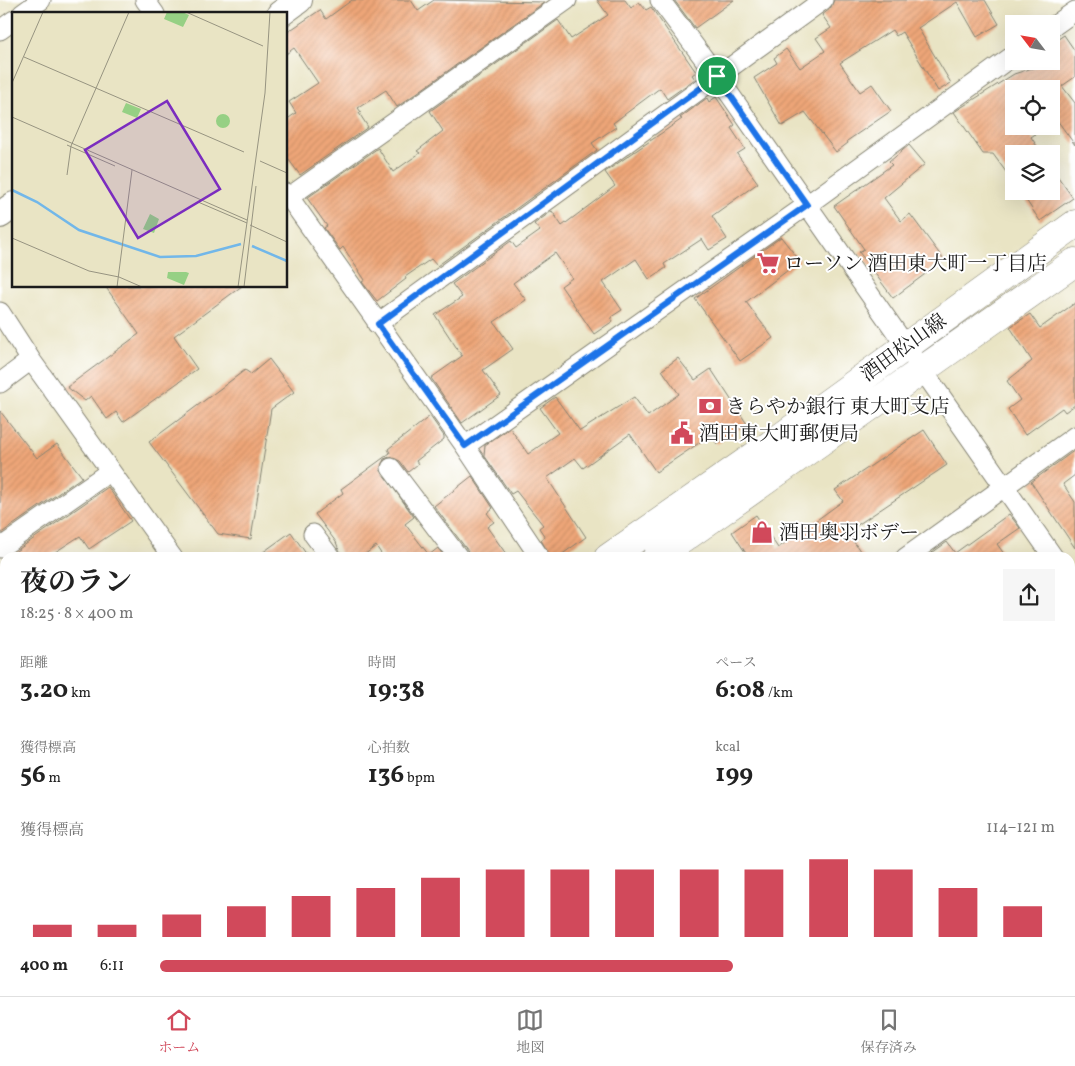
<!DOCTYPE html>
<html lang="ja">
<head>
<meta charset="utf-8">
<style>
  body { margin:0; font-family:Vollkorn,"Noto Serif JP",serif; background:#f6f6f6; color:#222; height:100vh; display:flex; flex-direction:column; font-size:19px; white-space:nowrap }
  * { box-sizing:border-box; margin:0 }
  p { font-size:16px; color:#767676 }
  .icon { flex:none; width:28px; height:28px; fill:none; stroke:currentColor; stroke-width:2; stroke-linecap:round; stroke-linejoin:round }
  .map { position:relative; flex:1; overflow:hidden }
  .side { position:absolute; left:0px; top:552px; width:1075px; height:444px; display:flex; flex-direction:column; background:#fff; border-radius:15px 15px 0 0; box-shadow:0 5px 20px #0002 }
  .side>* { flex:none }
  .needle { width:32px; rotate:301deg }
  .buttons { position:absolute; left:1005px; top:15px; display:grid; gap:10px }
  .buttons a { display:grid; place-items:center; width:55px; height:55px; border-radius:0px; background:#fff; box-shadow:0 5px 20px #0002; font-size:25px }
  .pin { position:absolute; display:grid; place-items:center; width:42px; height:42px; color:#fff; margin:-21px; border:2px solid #fff; border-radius:50%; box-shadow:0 1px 5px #0007 }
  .round { display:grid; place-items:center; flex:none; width:52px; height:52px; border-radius:0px; background:#f6f6f6 }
  .overview { display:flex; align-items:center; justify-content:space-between; height:85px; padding:0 20px }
  h1 { font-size:28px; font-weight:700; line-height:38px }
  .metrics { display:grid; grid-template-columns:repeat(3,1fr); gap:8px; height:85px; padding:5px 20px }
  .metrics div { display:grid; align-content:center }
  .metrics b { font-size:25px; font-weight:700 }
  .metrics small { font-size:14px; font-weight:400 }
  .metrics p { font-size:14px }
  .chart { height:140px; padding:10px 20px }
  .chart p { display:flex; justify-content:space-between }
  .chart svg { width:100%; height:90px; margin-top:5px; stroke:#d1495b; stroke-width:6 }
  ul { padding:0 20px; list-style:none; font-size:16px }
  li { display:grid; grid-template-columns:80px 60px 1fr; align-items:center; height:38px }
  li i { height:12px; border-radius:6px; background:#d1495b }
  .dock { display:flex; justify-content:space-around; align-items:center; height:70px; border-top:1px solid #e0e0e0; background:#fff; font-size:14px; color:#767676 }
  .dock a { display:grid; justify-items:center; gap:2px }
  .dock .current { color:#d1495b }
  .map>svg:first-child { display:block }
  .park { fill:url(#park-crowns); stroke:#597650 }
  .building { fill:url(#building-hatch) }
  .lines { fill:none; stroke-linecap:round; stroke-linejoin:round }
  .street-casing { stroke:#828070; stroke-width:21 }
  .secondary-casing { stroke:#828070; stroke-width:28 }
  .primary-casing { stroke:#828070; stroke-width:29 }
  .street { stroke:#fff; stroke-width:19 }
  .secondary { stroke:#fff; stroke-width:26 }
  .primary { stroke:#fff; stroke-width:28 }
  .route-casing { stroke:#fff; stroke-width:10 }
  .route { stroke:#1a73e8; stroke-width:6 }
  .labels { text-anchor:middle; stroke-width:4; stroke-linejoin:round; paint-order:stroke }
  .poi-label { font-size:20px; fill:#1c1c1c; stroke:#fff; text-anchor:start }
  .street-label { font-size:20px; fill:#1c1c1c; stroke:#fff }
  .inset-river { fill:none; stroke:#72b7e9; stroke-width:2.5 }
  .inset-road { fill:none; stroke:#979481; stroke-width:1 }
  .view { fill:#7b2cbf; fill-opacity:0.15; stroke:#7b2cbf; stroke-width:2.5 }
  .inset-edge { fill:none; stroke:#1c1c1c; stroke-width:2.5 }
</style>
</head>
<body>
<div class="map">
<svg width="1075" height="996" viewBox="0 0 1075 996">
  <defs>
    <pattern id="park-crowns" width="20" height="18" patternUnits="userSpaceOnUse" patternTransform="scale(1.25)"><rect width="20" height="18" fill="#96d084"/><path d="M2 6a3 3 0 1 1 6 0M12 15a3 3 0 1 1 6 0" fill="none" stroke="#81b271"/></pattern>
    <pattern id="building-hatch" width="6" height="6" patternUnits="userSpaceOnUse" patternTransform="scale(1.25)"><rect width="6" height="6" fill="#eea678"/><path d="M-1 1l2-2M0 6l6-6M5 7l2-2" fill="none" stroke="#cc8e67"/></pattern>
  </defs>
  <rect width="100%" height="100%" fill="#fff"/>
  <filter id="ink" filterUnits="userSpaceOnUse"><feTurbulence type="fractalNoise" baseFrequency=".02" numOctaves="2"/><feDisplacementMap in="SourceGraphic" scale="10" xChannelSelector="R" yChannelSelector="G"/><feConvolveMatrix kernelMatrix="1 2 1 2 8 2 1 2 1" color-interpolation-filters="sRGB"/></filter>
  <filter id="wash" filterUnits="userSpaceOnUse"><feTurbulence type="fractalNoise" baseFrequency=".0096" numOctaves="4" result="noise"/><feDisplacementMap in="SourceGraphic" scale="20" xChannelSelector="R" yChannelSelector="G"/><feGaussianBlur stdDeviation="1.12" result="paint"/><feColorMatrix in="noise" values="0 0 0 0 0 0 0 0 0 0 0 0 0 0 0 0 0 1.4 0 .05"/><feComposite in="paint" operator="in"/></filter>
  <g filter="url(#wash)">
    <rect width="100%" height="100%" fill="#e9e4c4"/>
    <path class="park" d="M1070,777L1075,783V855L1070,858Z
      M558,991H594L598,996H552Z"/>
    <g id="blocks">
      <path class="building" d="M352,0H411L418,11L434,0L545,2L397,107L386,90L358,108L361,112L359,113L368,127L300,175L286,156V120L296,113L289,102L318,83L294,48L286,54V33L320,10L326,19Z
        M597,0H625L631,8L639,2L646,10L651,7L696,72L692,75L695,79L667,99L660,88L613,123L616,127L592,143L597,150L437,266L431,259L405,277L406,279L377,301L362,282L365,280L343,247L340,250L324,228L327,226L307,198L378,148L393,172L420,153L417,151L443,131L430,111L558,20L571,39L608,15Z
        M674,0H734L695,28Z
        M834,0H985L999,24L977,37L957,2L918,28L951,83L938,91L902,32L896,36L892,30L840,63L860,92L872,84L891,111L847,141L848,143L836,152L805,112L782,126L754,78L777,63L774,58L786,49L800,68L825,51L816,38L831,28L822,15L830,9Z
        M1064,35L1075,51V77L1062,86L1075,103V145L1057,120L1051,124V89H1014V126H1047L1031,137L1042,154H1014V183L993,154H983L954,112L1014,74L1051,62V44Z
        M716,97L735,125L731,128L745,149L737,154L758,183L712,216L727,239L709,250L702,239L664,264L666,268L649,279L636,259L603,282L622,310L611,317L613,321L594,334L561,286L572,278L555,253L513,283L526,300L494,322L513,349L483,370L501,395L462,423L431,378L462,356L435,315L462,297L452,284L511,241L516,248L540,231L534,224L552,211L562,226L615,186L605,172L682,119L680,118L707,98L709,102Z
        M909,145L925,164L884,198L901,221L910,214L944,260L893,298L859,252L864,249L834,206L892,165L889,162Z
        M1051,167L1073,198L1040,221L1020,191H1051Z
        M781,237L800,261L746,302L773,338L740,361L695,299Z
        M105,286H242L174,336L197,369L123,422L116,412L107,419L91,396L85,401L67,387L139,334Z
        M1075,303V405L1065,412L1062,408L1025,435L1008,409L1020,400L1007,381L1032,361L1010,327L1030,314L1040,328Z
        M678,358L695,380L711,369L747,424L717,444L711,435L656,472L630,434L583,468L575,458L547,478L586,537L557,558H551L541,540L545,537L539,528L543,525L516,491L511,494L484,455L485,445L510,428L528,454L558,433L540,408L555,397L580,431L634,397L648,416L679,394L662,370Z
        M269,359L294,392L271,409L251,539L218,534L149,442L245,370L251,374Z
        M0,411L37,458L57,444L82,477L0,534Z
        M430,416L444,436V439L416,461L418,464L408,472L400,461L390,457L384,459L380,469L414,517L405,524L429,555L438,548L445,558H384L376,546L360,558H342L336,542L315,514L343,493L341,489L390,453L388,449Z
        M924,430L947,465L847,532L865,558H749L732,532L756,515L778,548L843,501L835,490Z
        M1075,450V475L1063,484L1075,502V548L1031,482Z
        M472,476L493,508L487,513L494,522L487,527L509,558H470L468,551L434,506Z
        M108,487L131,521L89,549L80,536L46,558H6Z
        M1009,514L1020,528L997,544L1007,558H925L947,542L955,553Z
        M291,532L309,558H255Z"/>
    </g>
  </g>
  <g filter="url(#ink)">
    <use href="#blocks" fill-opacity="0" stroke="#828070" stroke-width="1"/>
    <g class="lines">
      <defs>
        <path id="street" d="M145,0L155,14
          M660,0L717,76L1054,558
          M22,14L41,0
          M1051,28L1075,11
          M0,30L14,20
          M286,193L465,446L540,558
          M289,197L567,0
          M0,312L31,360L173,558
          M377,324L823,0
          M0,383L31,360
          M465,446L807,205L1014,55
          M391,468L459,558
          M313,534L331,558
          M0,548L109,472
          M905,558L1075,436
          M1070,582L1075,589
          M1070,624L1075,621
          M0,837L5,844
          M1070,877L1075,873
          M1070,923L1075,929
          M131,991L134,996
          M483,991L486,996
          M281,996L288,991
          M541,996L547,991
          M760,996L766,991
          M908,996L914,991"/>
        <path id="secondary" d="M280,14L299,0
          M0,215L14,205
          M844,991L850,996"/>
        <path id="primary" d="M608,558L763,450L1075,224
          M656,558L1075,262
          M0,986L5,983
          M43,996L50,991"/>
      </defs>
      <use href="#street" class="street-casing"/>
      <use href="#secondary" class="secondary-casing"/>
      <use href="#primary" class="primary-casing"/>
      <use href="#street" class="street"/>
      <use href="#secondary" class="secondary"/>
      <use href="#primary" class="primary"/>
    </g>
  </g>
  <g class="lines" filter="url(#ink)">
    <defs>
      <path id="route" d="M717,76L807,205L465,446L378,324Z"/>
    </defs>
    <use href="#route" class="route-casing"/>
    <use href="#route" class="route"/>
  </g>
  <defs>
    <symbol id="supermarket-bare" viewBox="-9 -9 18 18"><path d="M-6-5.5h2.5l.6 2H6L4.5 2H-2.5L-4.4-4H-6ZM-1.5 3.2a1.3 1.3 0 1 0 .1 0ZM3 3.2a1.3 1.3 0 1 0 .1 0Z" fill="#d1495b" stroke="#fff" stroke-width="2.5" paint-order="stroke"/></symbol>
    <symbol id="bank-bare" viewBox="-9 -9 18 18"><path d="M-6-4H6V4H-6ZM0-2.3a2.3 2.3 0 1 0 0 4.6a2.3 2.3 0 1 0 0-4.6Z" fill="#d1495b" stroke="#fff" stroke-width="2.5" paint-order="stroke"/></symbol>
    <symbol id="civic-bare" viewBox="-9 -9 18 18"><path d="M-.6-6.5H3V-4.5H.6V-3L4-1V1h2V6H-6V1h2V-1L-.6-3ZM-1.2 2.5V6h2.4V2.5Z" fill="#d1495b" stroke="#fff" stroke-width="2.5" paint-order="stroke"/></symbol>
    <symbol id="shop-bare" viewBox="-9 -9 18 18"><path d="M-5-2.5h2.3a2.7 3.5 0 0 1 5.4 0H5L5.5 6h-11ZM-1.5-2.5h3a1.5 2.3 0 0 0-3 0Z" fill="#d1495b" stroke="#fff" stroke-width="2.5" paint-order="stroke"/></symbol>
  </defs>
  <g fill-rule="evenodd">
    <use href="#supermarket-bare" x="752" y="247" width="32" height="32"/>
    <use href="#bank-bare" x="694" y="390" width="32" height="32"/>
    <use href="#civic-bare" x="666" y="417" width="32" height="32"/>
    <use href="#shop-bare" x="746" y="516" width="32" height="32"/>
  </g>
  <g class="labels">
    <g class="poi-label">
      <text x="784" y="270">ローソン 酒田東大町一丁目店</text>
      <text x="726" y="413">きらやか銀行 東大町支店</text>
      <text x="699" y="440">酒田東大町郵便局</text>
      <text x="779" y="539">酒田奥羽ボデー</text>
    </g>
    <g class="street-label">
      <text transform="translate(903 347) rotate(-36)" y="7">酒田松山線</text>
    </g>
  </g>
  <g transform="translate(12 12)">
    <rect width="275" height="275" fill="#e9e4c4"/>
    <path d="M155,0H170L177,3L171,15L152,7ZM114,91L129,97L125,106L110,100ZM204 109a7 7 0 1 1 14 0a7 7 0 1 1-14 0ZM138,202L147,207L142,221L131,217ZM156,260H174L177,261L172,273L155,266Z" fill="#96d084"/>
    <path class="inset-river" d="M0,178L25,190L67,218L148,245L184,244L229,232M240,234L275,249"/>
    <path class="inset-road" d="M174,0L251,34M12,45L232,140M0,71L31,0M0,105L235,208M55,133L103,154M248,149L275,161M55,163L59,134L117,0M186,190L235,211M238,213L275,230M0,226L77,259L107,265L130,275M105,275L120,158M226,275L253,81L258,0M232,275L244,174"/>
    <path class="view" d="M155,89L208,177L126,226L73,138Z"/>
    <rect width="275" height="275" class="inset-edge"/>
  </g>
</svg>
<div class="buttons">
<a><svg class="needle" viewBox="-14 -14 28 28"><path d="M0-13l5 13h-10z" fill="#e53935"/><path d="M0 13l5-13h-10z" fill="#767676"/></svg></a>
<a><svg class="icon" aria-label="locate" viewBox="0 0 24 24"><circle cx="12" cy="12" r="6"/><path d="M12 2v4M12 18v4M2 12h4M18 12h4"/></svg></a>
<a><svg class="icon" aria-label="layers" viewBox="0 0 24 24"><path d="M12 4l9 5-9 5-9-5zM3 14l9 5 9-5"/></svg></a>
</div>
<div class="pin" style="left:717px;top:76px;background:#1e9e55"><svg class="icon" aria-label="arrive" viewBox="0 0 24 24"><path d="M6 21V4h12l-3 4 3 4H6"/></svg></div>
<section class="side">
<div class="overview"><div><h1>夜のラン</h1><p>18:25 · 8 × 400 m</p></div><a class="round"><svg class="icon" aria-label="share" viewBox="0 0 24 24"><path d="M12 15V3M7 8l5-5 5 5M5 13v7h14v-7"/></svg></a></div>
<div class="metrics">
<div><p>距離</p><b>3.20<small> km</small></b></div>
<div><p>時間</p><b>19:38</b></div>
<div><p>ペース</p><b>6:08<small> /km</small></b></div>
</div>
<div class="metrics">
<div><p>獲得標高</p><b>56<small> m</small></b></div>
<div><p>心拍数</p><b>136<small> bpm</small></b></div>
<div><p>kcal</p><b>199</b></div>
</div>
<div class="chart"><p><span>獲得標高</span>114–121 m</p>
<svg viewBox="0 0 160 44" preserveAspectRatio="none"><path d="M5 44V38M15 44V38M25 44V33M35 44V29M45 44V24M55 44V20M65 44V15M75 44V11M85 44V11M95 44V11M105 44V11M115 44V11M125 44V6M135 44V11M145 44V20M155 44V29"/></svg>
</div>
<ul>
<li><b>400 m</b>6:11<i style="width:64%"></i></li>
</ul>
</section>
</div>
<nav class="dock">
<a class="current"><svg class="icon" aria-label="home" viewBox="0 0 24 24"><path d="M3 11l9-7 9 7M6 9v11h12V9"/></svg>ホーム</a>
<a><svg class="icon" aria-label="map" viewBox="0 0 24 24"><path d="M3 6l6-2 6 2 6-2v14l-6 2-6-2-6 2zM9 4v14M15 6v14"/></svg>地図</a>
<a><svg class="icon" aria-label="saved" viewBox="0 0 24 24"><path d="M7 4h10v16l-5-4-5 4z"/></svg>保存済み</a>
</nav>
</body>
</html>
